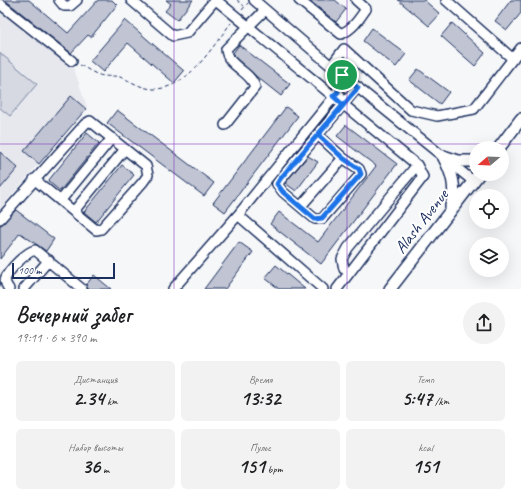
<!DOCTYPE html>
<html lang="ru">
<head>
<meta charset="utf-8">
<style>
  body { margin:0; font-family:Caveat,sans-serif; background:#f2f2f2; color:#202124; height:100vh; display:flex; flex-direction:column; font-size:15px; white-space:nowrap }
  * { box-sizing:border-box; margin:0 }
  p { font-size:13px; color:#757577 }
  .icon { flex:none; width:22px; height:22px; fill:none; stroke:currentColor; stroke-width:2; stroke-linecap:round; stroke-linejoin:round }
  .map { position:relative; height:289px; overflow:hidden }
  .sheet { display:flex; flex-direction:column; background:#fff; flex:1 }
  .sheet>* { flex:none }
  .needle { width:26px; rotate:251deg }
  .controls { position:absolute; left:469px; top:141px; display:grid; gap:8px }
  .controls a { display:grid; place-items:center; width:40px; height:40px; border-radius:50%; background:#fff; box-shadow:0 4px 16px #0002; font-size:20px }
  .scale { position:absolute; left:12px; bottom:10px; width:103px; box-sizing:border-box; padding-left:4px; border:2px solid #1b2f5e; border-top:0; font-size:11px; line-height:14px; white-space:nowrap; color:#1b2f5e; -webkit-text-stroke:3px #fff; paint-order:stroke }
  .pin { position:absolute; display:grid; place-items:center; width:34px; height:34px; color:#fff; margin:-17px; border:2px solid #fff; border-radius:50%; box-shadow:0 1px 4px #0007 }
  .round { display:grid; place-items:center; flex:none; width:42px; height:42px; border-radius:21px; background:#f2f2f2 }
  .headline { display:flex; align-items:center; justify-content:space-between; height:68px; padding:0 16px }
  h1 { font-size:22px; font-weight:700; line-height:30px }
  .figures { display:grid; grid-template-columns:repeat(3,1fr); gap:6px; height:68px; padding:4px 16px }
  .figures div { display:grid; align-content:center; border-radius:6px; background:#f2f2f2; text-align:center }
  .figures b { font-size:20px; font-weight:700 }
  .figures small { font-size:11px; font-weight:400 }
  .figures p { font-size:11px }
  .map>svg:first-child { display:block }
  .built { fill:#e6e8ee }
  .green { fill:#d6d9e2; stroke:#7884a0 }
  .building { fill:#c0c4d3; stroke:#1b2f5e }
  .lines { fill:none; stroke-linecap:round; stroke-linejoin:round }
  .minor-casing { stroke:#1b2f5e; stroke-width:12 }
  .major-casing { stroke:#1b2f5e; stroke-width:14 }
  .path { stroke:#1b2f5e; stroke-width:1; stroke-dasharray:4 3; stroke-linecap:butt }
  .minor { stroke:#fff; stroke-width:9 }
  .major { stroke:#fff; stroke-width:11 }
  .route-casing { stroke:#fff; stroke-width:8 }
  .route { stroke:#1a73e8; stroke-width:5 }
  .grid { fill:none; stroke:#7b2cbf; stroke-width:1; stroke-opacity:0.55 }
  .labels { text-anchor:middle; stroke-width:4; stroke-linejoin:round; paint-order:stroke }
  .street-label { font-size:17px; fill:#1b2f5e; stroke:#fff }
</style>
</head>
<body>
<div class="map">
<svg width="521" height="289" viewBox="0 0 521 289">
  <rect width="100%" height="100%" fill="#f6f7f9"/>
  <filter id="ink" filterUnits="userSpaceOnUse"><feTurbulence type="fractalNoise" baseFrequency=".025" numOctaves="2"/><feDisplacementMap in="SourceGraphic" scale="8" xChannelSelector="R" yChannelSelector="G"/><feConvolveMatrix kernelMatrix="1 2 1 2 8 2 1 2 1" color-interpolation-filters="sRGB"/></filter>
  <g filter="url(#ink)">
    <path class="built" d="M0,10L73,66L87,107L0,209Z"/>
    <path class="green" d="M0,53L37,84L10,116L0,108Z"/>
    <path class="building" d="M5,0H29L68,33L98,0H112L117,5L91,37L88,35L71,53Z
      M166,0H193L177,20L165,11L171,4Z
      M309,0H335L346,9L336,22Z
      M398,0H424L440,14L429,26Z
      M511,0H521V13L507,30L495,21Z
      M125,20L184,71L174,83L128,43L103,72L90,61Z
      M452,23L485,53L475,66L441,36Z
      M372,28L406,54L396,67L363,41Z
      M239,45L290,84L281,96L257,77L235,57L233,53Z
      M418,69L449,92L440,104L409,80Z
      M71,96L86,109L39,164L24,151Z
      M286,107L298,116L225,212L213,203Z
      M117,110L214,183L204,196L107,123Z
      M346,125L397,164L321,264L270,224L279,212L318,242L376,166L337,136Z
      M87,133L99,143L60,191L48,181Z
      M0,152L18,168L0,189Z
      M308,156L318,162L296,191L285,183Z
      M122,165L134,175L96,222L84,212Z
      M16,210L54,239L46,251L20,233L0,259V226Z
      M239,242L253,252L225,289H204Z
      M276,265L305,289H279L265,278Z
      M94,275L111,289H88L86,285Z"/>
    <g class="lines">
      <defs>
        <path id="minor" d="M59,0L64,6H70L77,0
          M131,0L173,36L187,33L215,0
          M216,0L417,165L348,248L342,259L344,269L349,272
          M254,0L331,66L473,181
          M299,0L341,34C353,29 359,19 366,9L356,0
          M446,0L513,59
          M0,4L72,61
          M331,66L344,49L411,110L437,116L474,109L521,48
          M340,96C336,88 337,82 342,75
          M225,125L255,87C251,71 227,67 226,49L265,10
          M318,135L343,158L359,169L361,174L322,219H315L283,192L277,184L358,87
          M61,200L112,138
          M301,206L343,158
          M74,211L125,149
          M238,215L323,289
          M0,219L85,124L90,121L146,166L148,175L143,182L101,229L96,230L34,179
          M9,289C6,285 4,281 6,277C10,269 26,252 35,250L82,289
          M24,289L49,260
          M173,289L238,215L338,92
          M337,289L423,177L417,165"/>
        <path id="major" d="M499,148L521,119
          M443,156C452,173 457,188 451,206
          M443,156L458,161H476
          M390,289L479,174"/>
      </defs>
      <use href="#minor" class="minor-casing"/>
      <use href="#major" class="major-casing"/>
      <path class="path" d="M237,0L244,6
        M242,10L248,3
        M80,65C86,68 97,76 105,76C110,77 114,75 120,77C131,81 142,89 154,89C188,89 212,47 231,23"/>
      <use href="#minor" class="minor"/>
      <use href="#major" class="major"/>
    </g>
  </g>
  <g class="lines" filter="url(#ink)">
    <defs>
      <path id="route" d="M342,75L338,81V92L333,96L343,105L280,179L277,184L283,192L315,219L322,218L361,174L359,169L343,158L318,135L358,88L342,75"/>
    </defs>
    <use href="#route" class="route-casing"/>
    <use href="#route" class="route"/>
  </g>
  <path class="grid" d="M174,0V289M347,0V289M0,144H521"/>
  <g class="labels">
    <g class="street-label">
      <text transform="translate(421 221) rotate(-52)" y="6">Alash Avenue</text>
    </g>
  </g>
</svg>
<div class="controls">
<a><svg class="needle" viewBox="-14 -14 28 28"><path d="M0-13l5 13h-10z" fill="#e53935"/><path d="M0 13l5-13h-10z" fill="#757577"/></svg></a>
<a><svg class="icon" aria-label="locate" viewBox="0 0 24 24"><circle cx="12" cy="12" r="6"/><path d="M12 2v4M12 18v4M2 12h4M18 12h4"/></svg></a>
<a><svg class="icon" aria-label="layers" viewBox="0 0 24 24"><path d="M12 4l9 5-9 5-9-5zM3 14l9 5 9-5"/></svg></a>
</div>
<div class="scale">100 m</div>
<div class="pin" style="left:342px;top:75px;background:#1e9e55"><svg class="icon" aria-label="arrive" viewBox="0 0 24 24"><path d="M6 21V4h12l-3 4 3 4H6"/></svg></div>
</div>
<section class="sheet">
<div class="headline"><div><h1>Вечерний забег</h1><p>19:11 · 6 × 390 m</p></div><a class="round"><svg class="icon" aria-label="share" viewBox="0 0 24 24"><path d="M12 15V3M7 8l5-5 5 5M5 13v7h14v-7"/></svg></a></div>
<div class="figures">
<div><p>Дистанция</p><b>2.34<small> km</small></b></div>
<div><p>Время</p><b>13:32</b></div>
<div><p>Темп</p><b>5:47<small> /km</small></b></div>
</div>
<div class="figures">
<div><p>Набор высоты</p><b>36<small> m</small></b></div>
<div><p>Пульс</p><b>151<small> bpm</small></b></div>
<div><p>kcal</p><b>151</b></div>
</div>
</section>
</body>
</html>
